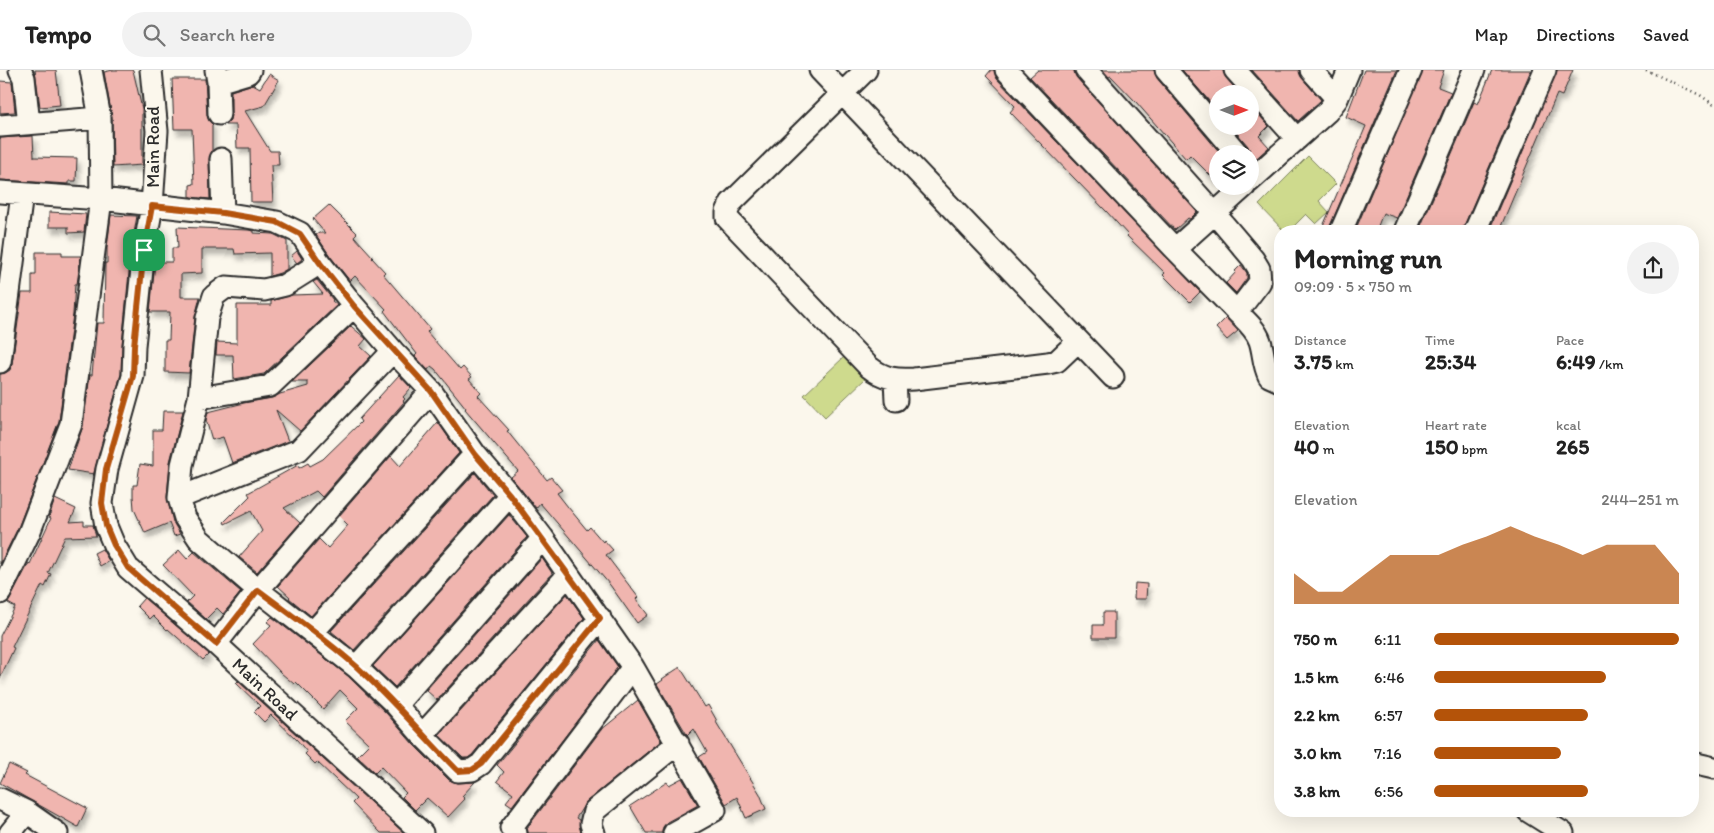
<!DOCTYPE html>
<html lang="en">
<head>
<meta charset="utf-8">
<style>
  body { margin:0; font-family:Itim,sans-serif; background:#f2f2f2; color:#222; height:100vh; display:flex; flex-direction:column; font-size:19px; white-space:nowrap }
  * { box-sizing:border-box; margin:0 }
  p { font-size:16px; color:#767676 }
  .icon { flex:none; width:28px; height:28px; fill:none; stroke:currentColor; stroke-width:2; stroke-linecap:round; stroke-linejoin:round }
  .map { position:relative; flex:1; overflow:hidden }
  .drawer { position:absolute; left:1274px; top:155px; width:425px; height:592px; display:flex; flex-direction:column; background:#fff; border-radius:20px; box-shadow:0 5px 20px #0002 }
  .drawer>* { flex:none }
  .needle { width:32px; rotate:90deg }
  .controls { position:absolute; left:1209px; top:15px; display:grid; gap:10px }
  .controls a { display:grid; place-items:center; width:50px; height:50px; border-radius:50%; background:#fff; box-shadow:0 5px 20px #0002; font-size:25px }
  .pin { position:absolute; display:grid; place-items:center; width:42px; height:42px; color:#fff; margin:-21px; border-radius:10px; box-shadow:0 2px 8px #0006 }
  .round { display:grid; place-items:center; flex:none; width:52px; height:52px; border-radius:26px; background:#f2f2f2 }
  .headline { display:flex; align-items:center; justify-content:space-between; height:85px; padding:0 20px }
  h1 { font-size:28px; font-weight:700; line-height:38px }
  .figures { display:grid; grid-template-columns:repeat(3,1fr); gap:8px; height:85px; padding:5px 20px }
  .figures div { display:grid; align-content:center }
  .figures b { font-size:21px; font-weight:700 }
  .figures small { font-size:14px; font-weight:400 }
  .figures p { font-size:14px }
  .chart { height:140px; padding:10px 20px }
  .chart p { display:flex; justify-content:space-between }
  .chart svg { width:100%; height:90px; margin-top:5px; fill:#b45309; opacity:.7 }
  ul { padding:0 20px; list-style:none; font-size:16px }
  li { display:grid; grid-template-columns:80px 60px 1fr; align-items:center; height:38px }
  li i { height:12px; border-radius:6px; background:#b45309 }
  header { display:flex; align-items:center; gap:30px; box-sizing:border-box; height:70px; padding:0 25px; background:#fff; border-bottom:1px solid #e0e0e0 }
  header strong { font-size:24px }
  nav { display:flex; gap:28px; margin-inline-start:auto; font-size:18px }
  .search { width:350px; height:45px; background:#f2f2f2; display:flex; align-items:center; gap:12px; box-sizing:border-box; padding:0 18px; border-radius:28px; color:#767676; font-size:19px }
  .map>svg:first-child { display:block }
  .green { fill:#ceda8d; stroke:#7c825c }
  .building { fill:#f0b5af; stroke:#2b2b2b; filter:url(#shadow) }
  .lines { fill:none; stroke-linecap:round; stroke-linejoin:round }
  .minor-casing { stroke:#2b2b2b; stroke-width:25 }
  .path { stroke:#2b2b2b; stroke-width:2.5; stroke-dasharray:1 4; stroke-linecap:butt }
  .minor { stroke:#fbf7ec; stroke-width:21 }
  .route-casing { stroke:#fff; stroke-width:10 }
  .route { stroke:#b45309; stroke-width:6 }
  .labels { text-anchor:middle; stroke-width:4; stroke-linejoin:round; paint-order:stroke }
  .street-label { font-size:18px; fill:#2b2b2b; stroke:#fbf7ec }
</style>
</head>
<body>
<header>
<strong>Tempo</strong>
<div class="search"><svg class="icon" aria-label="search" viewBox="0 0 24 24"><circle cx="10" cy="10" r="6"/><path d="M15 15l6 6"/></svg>Search here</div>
<nav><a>Map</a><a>Directions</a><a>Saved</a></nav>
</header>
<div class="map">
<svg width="1714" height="763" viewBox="0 0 1714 763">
  <defs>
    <filter id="shadow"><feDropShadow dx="3" dy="5.5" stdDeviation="2.5" flood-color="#0004"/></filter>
  </defs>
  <rect width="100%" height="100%" fill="#fbf7ec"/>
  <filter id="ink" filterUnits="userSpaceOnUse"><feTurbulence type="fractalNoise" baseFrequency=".02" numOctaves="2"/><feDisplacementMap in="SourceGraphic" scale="10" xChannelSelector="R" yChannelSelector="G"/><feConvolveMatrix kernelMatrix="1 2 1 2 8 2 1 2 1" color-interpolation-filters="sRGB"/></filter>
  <g filter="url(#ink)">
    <path class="green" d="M1308,86L1336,114L1319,131L1329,142L1316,154L1306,144L1289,161H1284L1259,135Z
      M845,286L866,308L825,347L804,325Z"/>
    <path class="building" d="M35,0H56L60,35L40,37Z
      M113,0H133L142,39V95L113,97L112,47L104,2Z
      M991,0H994L997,9L1200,222L1190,232L1163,205L1165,203L1127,166L1128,165L1106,141L1010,42L1015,36L986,6Z
      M1038,0H1074L1077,8L1197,142L1190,149L1188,148L1175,160L1030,7Z
      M1103,0H1154L1157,8L1221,84H1218V113L1190,85L1186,89L1136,32L1111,6L1109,7Z
      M1182,0H1223L1226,8L1240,24H1218L1217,40Z
      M1252,0H1299L1302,8L1321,30L1298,51Z
      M1364,0H1397L1330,156L1329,161H1321L1366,56L1346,47Z
      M1423,0H1444L1438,17L1451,22L1397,148L1383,143L1376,161H1355Z
      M1492,0H1531L1464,156L1463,161H1429L1420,158L1474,32L1478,34Z
      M1557,0H1573L1562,26L1557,24L1499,161H1489Z
      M269,4L279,10L264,36L245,41L270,81H278L279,95H271L273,132H251L250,78H237L236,55H225L230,50L231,44V21L253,14L260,18Z
      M172,9H205L207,45L209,51L213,55H212V81L209,89L210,129L190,127V115L194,114L192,59H174Z
      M0,11L12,12L15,42L0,43Z
      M1250,35L1269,56L1259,66L1269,77L1250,94V82L1248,76L1231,56H1250Z
      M33,66L34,87L77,88L76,111H69V114L0,110V68Z
      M329,135L357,163L354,166L373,187L372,188L385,202L383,204L390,212L430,259L427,262L460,300L463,297L472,307L469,309L481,323L478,326L509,360L507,361L529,388L547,410L551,407L562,420L557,423L568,437L587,460L590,457L603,472L604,470L613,480L606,485L638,527L636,529L648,545L637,553L610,515L540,433L536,438L511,407L518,401L465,339L466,338L435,299L431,296L428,300L415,286L417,284L384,241L386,239L355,206L350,211L330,186L316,165L319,163H325L313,149Z
      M49,142L86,144L84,162L68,163V157H49Z
      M111,145L137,146L133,169H130V192L122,275L121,304L93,406L94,404L68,400L83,356L90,305H92L97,253H104L105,193H107V178Z
      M177,157L248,160L254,161V163L273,164L287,171V199L280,203L270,206V183L235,184L234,179H202V203L181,204V227H200L195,247L189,303L165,302V270H169L170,242H150L155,192H172V178H178Z
      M297,181L302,189L297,193L291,186Z
      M36,182H62V186H81L77,214H75L73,244L59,351L18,458L0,494V304L5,303L10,300L12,294L22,223H32V205H36Z
      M1241,195L1247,203V208L1236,223L1226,213L1236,202L1235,201Z
      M317,210L333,230L332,231L337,235L264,304L234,309L233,285H216L217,272L237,273V235H271V231L292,225L323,224L313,212Z
      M1226,248L1238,261L1227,270L1216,258Z
      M351,256L366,269L360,276L371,286L300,361L276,340L288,371L232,393L223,367L212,370L206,350L208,342L244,333L272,328L280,324L308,316V312H292Z
      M399,305L411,318L403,327L405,329L403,331L404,332L322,427L316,421L284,438L300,453L257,502L239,487L262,461L251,441L225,454L224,452L250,426L248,423L298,395L299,398L308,393L310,396L323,389L361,352L359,349Z
      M163,341H183L170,392L167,427L173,452L180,464L174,466L169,453L145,463L134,439L133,426V415H137L140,394L153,396V360H162Z
      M438,352L459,383L311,546L289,528L290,527L278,516L319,469L328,478L348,455L339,446L391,386L400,396Z
      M475,403L493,425L354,580L331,561Z
      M55,429L76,439L70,452L84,451V455H93L96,466L65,467L48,503L51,504L45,517L42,515L12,577L14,578L0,608V566L15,537L8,533L29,493L30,494L51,448L49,447Z
      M509,445L527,467L395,617L373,596Z
      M102,479L109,491L100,496L94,483Z
      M179,480L187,489L194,482L241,522L223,544L217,538L206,549L187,532L193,526L163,495Z
      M542,488L552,503L437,630L426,620Z
      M1135,513L1147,514L1146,529H1134Z
      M567,524L584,548L472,685L468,688H463L439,665Z
      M144,528L208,583L209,584L203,590L168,559L167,560L153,546L150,549L137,536Z
      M1103,542H1114V568H1093V555H1103Z
      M272,547L348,606L387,644L413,674L449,710L458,713L475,712L462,726L465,729L448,747L427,728L415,740L402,727L406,723L381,697L375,703L357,686L369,674L345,651L358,638L340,620L323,639L296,612L294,614L281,603L253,574L271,555L267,552Z
      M599,570L618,597L512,736L506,732L513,723L497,711L504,702L497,695Z
      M680,597L705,637L708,635L717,651L716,652L760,724L766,739L746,748L737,727L726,734L699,687L707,682L694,659L688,665L686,663L657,614L663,610L662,609Z
      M238,611L404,763H381L352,733L356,729L317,692L315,694L305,684L307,682L297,670L271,645L264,652L254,642L260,636L236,613Z
      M638,630L661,671L586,732L576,748L579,750L581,763H528L527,758L601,660Z
      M9,694L27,703L25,705L87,738L78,757L0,713Z
      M682,708L698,735L667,752L663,757L662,763H646L630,736L667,712L669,715Z"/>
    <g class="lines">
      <defs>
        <path id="minor" d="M20,0L24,8L29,54
          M151,0L157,61L152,136L144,180L134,276L133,306L107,399L102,433L106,456L114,475L128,498L216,574L422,763
          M216,0L218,12L219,44
          M820,0L1113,307
          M866,0L731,133L727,142V148L869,297C884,309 897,310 914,309L1048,293L1057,291L1078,271
          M1006,0L1175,179L1237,242L1260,212L1259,199L1253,189L1215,144L1086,0
          M1166,0L1238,84
          M1235,0L1297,69
          M1311,0L1337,29
          M218,12L248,3L250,0
          M0,56L100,48
          M221,89L223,143
          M1250,111L1327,42L1337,29L1349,0
          M0,122L101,129L223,143L277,152L300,163L320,193L354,236L393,281L431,321L475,384L510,425L543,468L633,597L715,740L674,763
          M1341,161L1411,0
          M1405,161L1474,0
          M1475,161L1545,0
          M1175,179L1245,116
          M320,193L285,215L264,220L226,217L214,226L207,248L199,328L182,395L179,428L185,448L199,469L258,520L356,597L396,635L422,665L458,701L472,700L481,694L600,548
          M1237,242C1245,250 1256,259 1260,271C1264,283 1263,294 1269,306L1280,311
          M0,292L22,124
          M895,310L896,330
          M199,328L270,316L354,236
          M179,428L299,380L393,281
          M0,523L29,463L71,354L101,129L100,48L91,0
          M313,562L475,384
          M216,574L258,520L431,321
          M356,597L510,425
          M396,635L543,468
          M422,665L568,505
          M1692,693L1714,698
          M0,729L27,742L57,763
          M1528,741L1563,763
          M10,763L27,742
          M516,763L511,758L633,597
          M594,763L591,754L594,741L678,673"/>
      </defs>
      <use href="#minor" class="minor-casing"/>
      <path class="path" d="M1646,0L1700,25L1714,35"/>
      <use href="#minor" class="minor"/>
    </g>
  </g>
  <g class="lines" filter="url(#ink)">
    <defs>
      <path id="route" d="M152,136L223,143L277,152L300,164L320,193L354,236L431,321L475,384L510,425L600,548L481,694L472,700L458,701C424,667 393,630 357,597C326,569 291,545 258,520L216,574L128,498L114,475L106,456L102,433L106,399L133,306L134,276L144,180Z"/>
    </defs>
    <use href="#route" class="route-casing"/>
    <use href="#route" class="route"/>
  </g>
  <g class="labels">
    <g class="street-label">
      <text transform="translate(153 77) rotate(-90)" y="6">Main Road</text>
      <text transform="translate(265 619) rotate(43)" y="6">Main Road</text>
    </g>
  </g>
</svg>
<div class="controls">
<a><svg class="needle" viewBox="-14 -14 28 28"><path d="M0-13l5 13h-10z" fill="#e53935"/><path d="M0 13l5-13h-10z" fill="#767676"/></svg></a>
<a><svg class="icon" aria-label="layers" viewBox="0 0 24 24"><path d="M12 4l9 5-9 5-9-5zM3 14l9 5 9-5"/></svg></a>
</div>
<div class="pin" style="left:144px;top:180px;background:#1e9e55"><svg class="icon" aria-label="arrive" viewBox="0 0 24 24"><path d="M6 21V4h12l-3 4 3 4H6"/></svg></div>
<section class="drawer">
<div class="headline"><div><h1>Morning run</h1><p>09:09 · 5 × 750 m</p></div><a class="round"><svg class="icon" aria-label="share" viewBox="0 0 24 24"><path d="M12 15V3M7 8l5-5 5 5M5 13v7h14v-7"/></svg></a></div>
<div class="figures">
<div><p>Distance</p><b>3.75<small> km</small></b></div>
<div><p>Time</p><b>25:34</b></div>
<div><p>Pace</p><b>6:49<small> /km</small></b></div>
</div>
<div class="figures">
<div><p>Elevation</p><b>40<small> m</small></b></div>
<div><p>Heart rate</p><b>150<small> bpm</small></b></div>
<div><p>kcal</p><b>265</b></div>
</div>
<div class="chart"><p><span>Elevation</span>244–251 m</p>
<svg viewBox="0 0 160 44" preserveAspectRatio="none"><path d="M0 44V29L10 38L20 38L30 29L40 20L50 20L60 20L70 15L80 11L90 6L100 11L110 15L120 20L130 15L140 15L150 15L160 29V44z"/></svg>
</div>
<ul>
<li><b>750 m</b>6:11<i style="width:100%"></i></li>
<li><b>1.5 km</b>6:46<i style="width:70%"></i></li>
<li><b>2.2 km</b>6:57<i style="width:63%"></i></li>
<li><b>3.0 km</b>7:16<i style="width:52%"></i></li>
<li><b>3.8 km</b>6:56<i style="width:63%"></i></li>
</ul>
</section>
</div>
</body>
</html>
